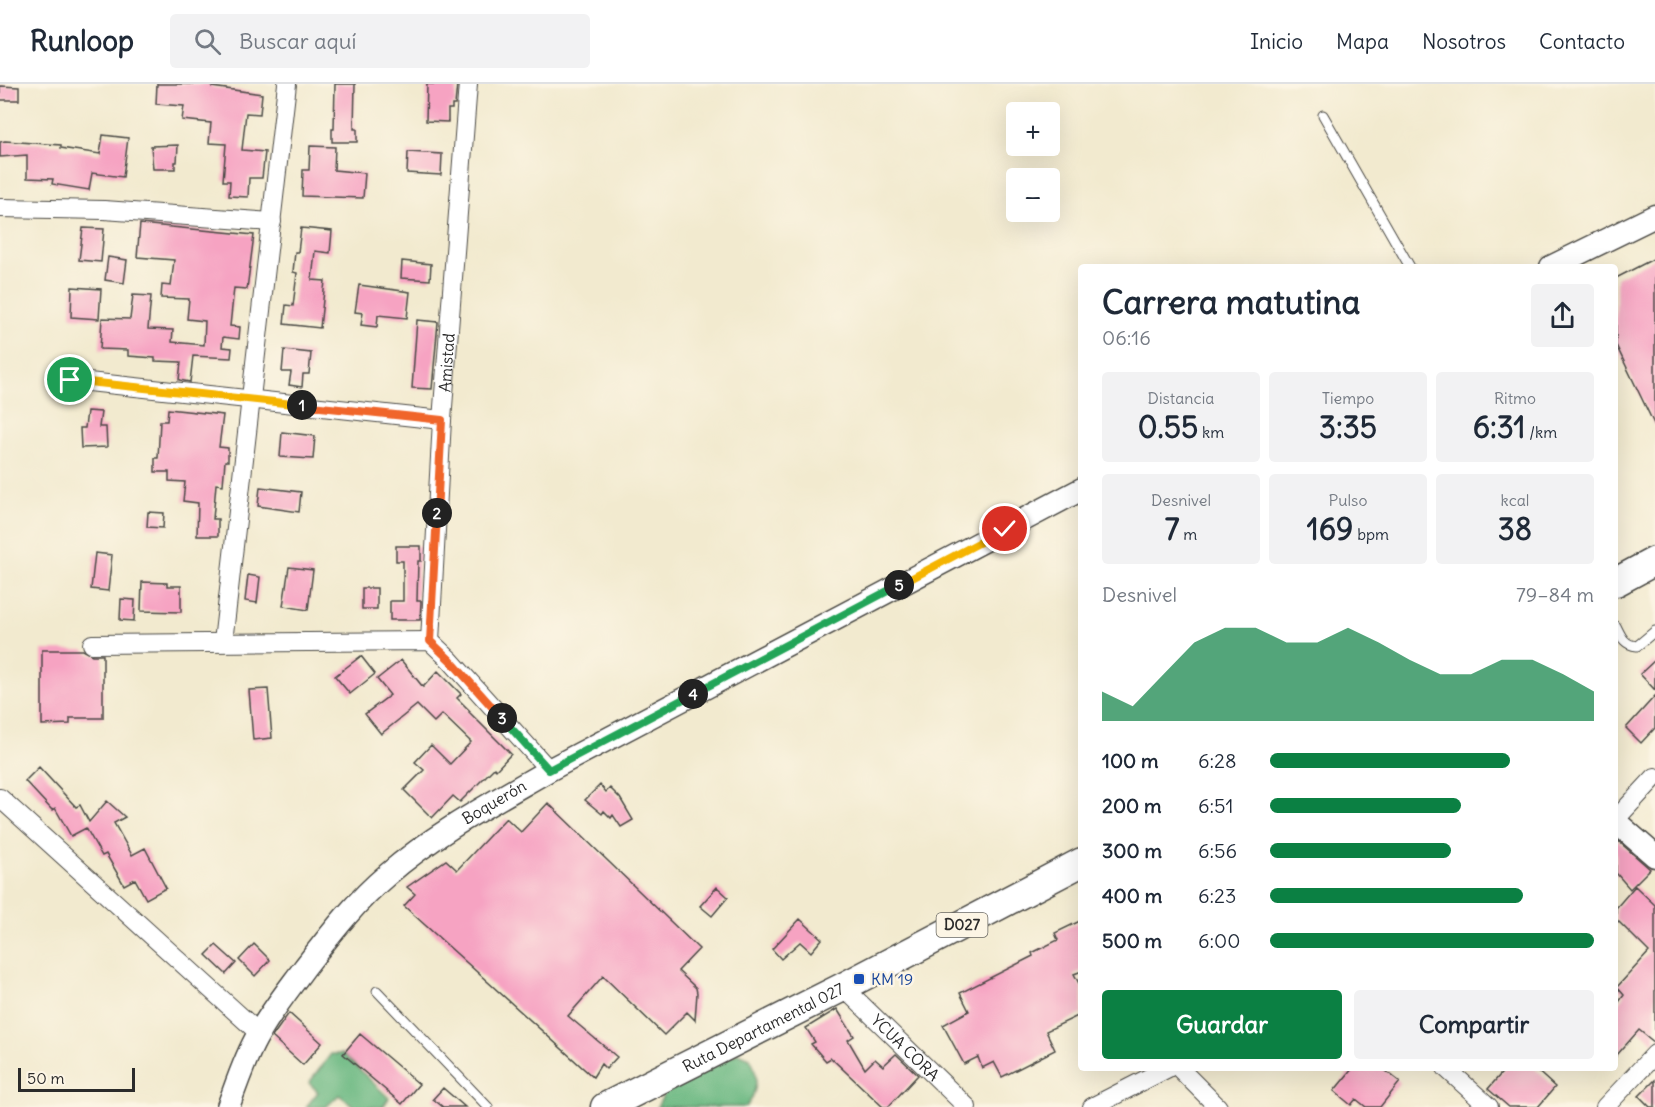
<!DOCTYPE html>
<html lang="es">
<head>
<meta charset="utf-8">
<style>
  body { margin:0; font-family:Delius,sans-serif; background:#f2f2f3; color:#1f2937; height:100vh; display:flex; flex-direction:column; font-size:22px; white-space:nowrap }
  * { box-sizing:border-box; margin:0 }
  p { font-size:20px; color:#747a83 }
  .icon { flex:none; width:33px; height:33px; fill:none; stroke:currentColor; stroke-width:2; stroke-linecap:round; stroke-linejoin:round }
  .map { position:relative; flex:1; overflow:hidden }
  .side { position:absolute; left:1078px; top:180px; width:540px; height:807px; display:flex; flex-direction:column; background:#fff; border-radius:6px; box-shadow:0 6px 24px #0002 }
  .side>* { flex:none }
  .buttons { position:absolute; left:1006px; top:18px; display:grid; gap:12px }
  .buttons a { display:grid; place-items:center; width:54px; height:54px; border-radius:6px; background:#fff; box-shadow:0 6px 24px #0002; font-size:30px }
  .scale { position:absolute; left:18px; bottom:15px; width:117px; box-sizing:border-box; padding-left:6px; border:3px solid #2b2b2b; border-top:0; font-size:16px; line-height:21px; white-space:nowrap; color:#2b2b2b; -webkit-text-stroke:4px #fcf5e5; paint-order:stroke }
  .pin { position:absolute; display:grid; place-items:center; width:51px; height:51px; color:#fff; margin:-26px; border:3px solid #fff; border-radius:50%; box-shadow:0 2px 6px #0007 }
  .km { position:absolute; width:30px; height:30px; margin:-15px; border-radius:50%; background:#222; color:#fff; font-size:16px; line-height:30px; text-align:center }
  .round { display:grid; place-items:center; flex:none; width:63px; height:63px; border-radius:6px; background:#f2f2f3 }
  .summary { display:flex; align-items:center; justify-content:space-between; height:102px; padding:0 24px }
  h1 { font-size:33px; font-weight:700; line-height:45px }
  .stats { display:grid; grid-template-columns:repeat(3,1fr); gap:9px; height:102px; padding:6px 24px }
  .stats div { display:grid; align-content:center; border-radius:6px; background:#f2f2f3; text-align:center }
  .stats b { font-size:30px; font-weight:700 }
  .stats small { font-size:16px; font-weight:400 }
  .stats p { font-size:16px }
  .chart { height:168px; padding:12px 24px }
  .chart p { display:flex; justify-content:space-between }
  .chart svg { width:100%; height:108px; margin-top:6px; fill:#0b8043; opacity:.7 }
  .action { display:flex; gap:12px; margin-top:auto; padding:12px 24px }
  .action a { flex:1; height:69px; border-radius:6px; background:#0b8043; color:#fff; font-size:24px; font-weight:700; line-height:69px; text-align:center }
  .action a+a { background:#f2f2f3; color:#1f2937 }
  ul { padding:0 24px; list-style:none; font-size:20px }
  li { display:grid; grid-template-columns:96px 72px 1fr; align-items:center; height:45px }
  li i { height:15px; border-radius:8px; background:#0b8043 }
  header { display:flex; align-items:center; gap:36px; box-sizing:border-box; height:84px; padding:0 30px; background:#fff; border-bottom:2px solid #e0e1e3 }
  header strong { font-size:28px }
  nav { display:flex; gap:33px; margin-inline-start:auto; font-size:21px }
  .search { width:420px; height:54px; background:#f2f2f3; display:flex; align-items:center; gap:15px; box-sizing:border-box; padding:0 21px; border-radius:6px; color:#747a83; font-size:22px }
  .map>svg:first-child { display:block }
  .forest { fill:#6db983; stroke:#4c7257; stroke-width:1.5 }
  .building { fill:#f6a3c2 }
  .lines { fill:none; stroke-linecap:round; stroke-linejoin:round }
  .service-casing { stroke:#494844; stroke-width:11 }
  .minor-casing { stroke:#494844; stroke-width:20 }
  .tertiary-casing { stroke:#494844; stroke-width:25 }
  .primary-casing { stroke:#494844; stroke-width:31 }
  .service { stroke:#fff; stroke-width:9 }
  .minor { stroke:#fff; stroke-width:18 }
  .tertiary { stroke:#fff; stroke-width:22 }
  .primary { stroke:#fff; stroke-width:28 }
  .split-1-casing { stroke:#fff; stroke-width:12 }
  .split-2-casing { stroke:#fff; stroke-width:12 }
  .split-3-casing { stroke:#fff; stroke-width:12 }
  .split-4-casing { stroke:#fff; stroke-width:12 }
  .split-5-casing { stroke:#fff; stroke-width:12 }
  .split-6-casing { stroke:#fff; stroke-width:12 }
  .split-1 { stroke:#f5b400; stroke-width:8 }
  .split-2 { stroke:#f0652b; stroke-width:8 }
  .split-3 { stroke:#f0652b; stroke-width:8 }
  .split-4 { stroke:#22a559; stroke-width:8 }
  .split-5 { stroke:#22a559; stroke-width:8 }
  .split-6 { stroke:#f5b400; stroke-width:8 }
  .transit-dot { fill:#1a4fb4; stroke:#fcf5e5; stroke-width:2 }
  .labels { text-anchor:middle; stroke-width:5; stroke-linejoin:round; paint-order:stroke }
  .shield { fill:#fcf5e5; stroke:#6a6863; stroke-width:1.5 }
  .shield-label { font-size:15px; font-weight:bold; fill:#2b2b2b }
  .street-label { font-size:16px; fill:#2b2b2b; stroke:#fcf5e5 }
  .transit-label { font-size:16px; fill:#164399; stroke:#fcf5e5; text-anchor:start }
</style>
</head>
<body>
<header>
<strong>Runloop</strong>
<div class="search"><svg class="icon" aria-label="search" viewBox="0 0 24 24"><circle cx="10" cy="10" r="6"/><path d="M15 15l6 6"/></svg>Buscar aquí</div>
<nav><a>Inicio</a><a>Mapa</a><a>Nosotros</a><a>Contacto</a></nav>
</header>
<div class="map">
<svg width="1655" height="1023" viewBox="0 0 1655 1023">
  <rect width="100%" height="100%" fill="#fcf5e5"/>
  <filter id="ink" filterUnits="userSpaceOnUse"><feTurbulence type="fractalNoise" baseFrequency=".0167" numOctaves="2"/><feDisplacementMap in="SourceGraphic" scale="12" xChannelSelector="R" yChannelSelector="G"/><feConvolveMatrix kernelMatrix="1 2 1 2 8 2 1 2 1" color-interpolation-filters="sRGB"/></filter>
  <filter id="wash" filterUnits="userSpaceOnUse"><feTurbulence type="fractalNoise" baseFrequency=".008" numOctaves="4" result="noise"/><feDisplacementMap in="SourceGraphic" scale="24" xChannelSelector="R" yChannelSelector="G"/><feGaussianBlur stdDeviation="1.35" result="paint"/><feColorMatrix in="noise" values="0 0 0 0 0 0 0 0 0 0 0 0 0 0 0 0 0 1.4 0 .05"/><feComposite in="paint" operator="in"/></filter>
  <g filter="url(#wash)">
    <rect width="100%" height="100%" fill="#f2eacf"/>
    <path class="forest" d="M738,969L750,974C759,990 758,1008 746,1023H657L669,1001Z
      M331,970H343L389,1014L383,1023H355L339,1011L326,1023H306L318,1008L309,999Z"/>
    <g id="blocks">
      <path class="building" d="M157,0H212V3L262,10L260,30L246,29L242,66L265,68L262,94H249L248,113L229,112L230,97H223L226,60L209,59L211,39L182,36L184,22L156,20Z
        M335,0H355L354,45H357V58H332V45H334Z
        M427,0H457L455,21H452V25H448V38L426,37Z
        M0,2L19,3V16H0Z
        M103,51L128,54L123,93L92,89L89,106L52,100L53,95L27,94V71L0,73V58L5,57L61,61V64L100,70Z
        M178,61L177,78H175V85H153L151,62Z
        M310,62L335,63L334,86L365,89L363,114L302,112L303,86H309Z
        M408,68L442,70L441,91L407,89Z
        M140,140L254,151L247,205L234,204L230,242L240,243L239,255L223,253L222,263L232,264L231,274L193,272L190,298L179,296L181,278L155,277V274L128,272V266L100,265L102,234L130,235L133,211L151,212L148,245L173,246L172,258L204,261L205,237L187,235L189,215L161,214L162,201L171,202L174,176L137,173Z
        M83,144L104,145L101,178L79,176Z
        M301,144L332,147L330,169L315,167L312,196L325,197L320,244L284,240L286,221L293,222L297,189L293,188L295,168H298Z
        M108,173L127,176L124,199L105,196Z
        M1655,174V342L1616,261V194Z
        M402,177L431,180L430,196L401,194Z
        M359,201L410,208L407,234L378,231L377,243L361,241L363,229L355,228Z
        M72,203L101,205L99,235L71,233Z
        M417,236L438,238L432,305L412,304Z
        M284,266L311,269L309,290H303L302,303L289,301L291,288H282Z
        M168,325L223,331L219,363L228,364V377H225L223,401L216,400L213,435H218V452H197L198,419L183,417L185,398L169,397V388H155V374H158L160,337H167Z
        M87,327L101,328L99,343H106L107,363L81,364L80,344H85Z
        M282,348L315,352L313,375L280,373Z
        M260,403L301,408L299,428L258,422Z
        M148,428L164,429L163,444L147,443Z
        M396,462H421V477H418L417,517H421L420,536H390V517H403V477H396Z
        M95,469L112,471L108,507L91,505Z
        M289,483L313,486L308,526L283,522Z
        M248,491L260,493L257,519L245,517Z
        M142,498L167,499V502H181V528L141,527Z
        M362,504H377V525H362Z
        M121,515L135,516L134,537L120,536Z
        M42,566H83L92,571H103V634H70V640L42,641Z
        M361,572L375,590L350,610L335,592Z
        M401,576L423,603L438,587L461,610L457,614L470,627L469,628L511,670L496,686L494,684L460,718L453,712L432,734L404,706L424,686L415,678L431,661L450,680L471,658L442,630L434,638L417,621L381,650L365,630L390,611L377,595Z
        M1655,576V606L1640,590Z
        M268,605L272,654L253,656L249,606Z
        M1655,612V644L1641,659L1626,644Z
        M39,683L76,723L80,721L89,738L107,717L125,733L114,739L132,771L145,764L166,804L146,815L135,795L124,801L106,770L102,772L86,744L71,752L55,724L52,726L25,697Z
        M600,701L606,708L610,704L620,714L633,736L621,743L613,731L611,734L604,727L602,730L585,716Z
        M548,719L699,865L678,887L696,904L697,909L695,936L687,928L664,951L603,892L568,932L617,973L606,985L601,980L593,993L404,822L415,810L407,803L446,776L457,786L506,734L521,748Z
        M1616,755L1650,785L1630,805L1616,789Z
        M1635,802L1655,821V959L1639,946L1616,972V922L1624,911L1617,903L1649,868L1616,835V824Z
        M717,803L728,813L712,832L700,822Z
        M800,835L822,855L811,868L800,858L781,875L772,865Z
        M1082,836V887L1074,890L1082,905V930L1046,947L1055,966L1002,993L994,978L982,984L978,973L964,980L943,941L969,927L960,909L1033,872L1032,869L1058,856L1055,849Z
        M254,860L270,876L255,892L239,876Z
        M216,861L236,879L226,890L206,871Z
        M837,925L854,952L848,956L865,985L875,975L883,982L896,970L918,991L888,1023H883L831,974L826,977L811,960L815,958L806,944Z
        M289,929L322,959L303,981L272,953Z
        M360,950L419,1000L402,1020L343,970Z
        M1353,984H1382L1400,998L1380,1023H1366L1356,1015L1351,1021L1334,1007Z
        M1506,984H1534L1555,1003L1538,1023H1509L1488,1005Z
        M1655,996V1023H1650L1639,1012Z
        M443,1004L465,1023H443L433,1015Z"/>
    </g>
  </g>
  <g filter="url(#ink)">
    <use href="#blocks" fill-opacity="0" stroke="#494844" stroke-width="1.5"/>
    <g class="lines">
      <defs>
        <path id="service" d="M1323,31L1410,183
          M1616,542C1621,552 1624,561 1637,562L1655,547
          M377,907L488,1023"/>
        <g id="minor">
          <path d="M0,124L104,126L272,138"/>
          <path d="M70,296L442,336"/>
          <path id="s1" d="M430,557L442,336L468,0"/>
          <path d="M223,558L287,0"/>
          <path d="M92,560L430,557L450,576L549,686"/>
          <path d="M0,714L259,949"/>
          <path d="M1616,735L1655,693"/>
          <path id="s2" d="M843,903L967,1023"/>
          <path d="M1179,984L1218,1023"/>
          <path d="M1446,984L1489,1023"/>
          <path d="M1092,1023L1168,984"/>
          <path d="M1605,1023L1655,970"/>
        </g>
        <g id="tertiary">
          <path d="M1551,183L1655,132"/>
          <path d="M1616,738L1655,772"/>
          <path id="s3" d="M228,1023C237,999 245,973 258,951C271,927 289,905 305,883C330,851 356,817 387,791C435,749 494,718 549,686L1082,405"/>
        </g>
        <g id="primary">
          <path d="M1616,498L1655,477"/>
          <path id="s4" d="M605,1023L843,903L1082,778"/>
        </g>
      </defs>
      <use href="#service" class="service-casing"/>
      <use href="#minor" class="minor-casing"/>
      <use href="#tertiary" class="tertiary-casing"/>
      <use href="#primary" class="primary-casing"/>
      <use href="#service" class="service"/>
      <use href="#minor" class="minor"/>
      <use href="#tertiary" class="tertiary"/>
      <use href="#primary" class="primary"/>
    </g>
  </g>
  <g class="lines" filter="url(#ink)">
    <defs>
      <path id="split-1" d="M70,296L302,321"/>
      <path id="split-2" d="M302,321L442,336L437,429"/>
      <path id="split-3" d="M437,429L430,557L450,576L502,634"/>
      <path id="split-4" d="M502,634L549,686L693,610"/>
      <path id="split-5" d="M693,610L899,501"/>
      <path id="split-6" d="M899,501L1005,445"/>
    </defs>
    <use href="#split-1" class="split-1-casing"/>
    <use href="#split-2" class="split-2-casing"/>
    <use href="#split-3" class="split-3-casing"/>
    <use href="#split-4" class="split-4-casing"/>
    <use href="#split-5" class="split-5-casing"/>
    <use href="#split-6" class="split-6-casing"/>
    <use href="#split-1" class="split-1"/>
    <use href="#split-2" class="split-2"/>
    <use href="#split-3" class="split-3"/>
    <use href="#split-4" class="split-4"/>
    <use href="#split-5" class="split-5"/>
    <use href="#split-6" class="split-6"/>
  </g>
  <rect class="transit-dot" x="853" y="889" width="12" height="12" rx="3"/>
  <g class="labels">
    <rect class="shield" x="936.5" y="829" width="51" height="24" rx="4.5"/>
    <g class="shield-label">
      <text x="962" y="846">D027</text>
    </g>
    <g class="street-label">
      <text dy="6" stroke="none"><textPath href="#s1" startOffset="279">Amistad</textPath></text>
      <text dy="6" stroke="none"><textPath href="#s3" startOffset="414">Boquerón</textPath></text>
      <text dy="6" stroke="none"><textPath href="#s4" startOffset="177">Ruta Departamental 027</textPath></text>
      <text dy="6" stroke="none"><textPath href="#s2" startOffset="87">YCUA CORA</textPath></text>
    </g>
    <g class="transit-label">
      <text x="871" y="901">KM 19</text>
    </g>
  </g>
</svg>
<div class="buttons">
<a>+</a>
<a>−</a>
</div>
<div class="scale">50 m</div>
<div class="pin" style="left:70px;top:296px;background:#1e9e55"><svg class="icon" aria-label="arrive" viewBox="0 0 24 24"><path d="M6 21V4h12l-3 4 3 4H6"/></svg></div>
<div class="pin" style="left:1005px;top:445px;background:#d93025"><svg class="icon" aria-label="check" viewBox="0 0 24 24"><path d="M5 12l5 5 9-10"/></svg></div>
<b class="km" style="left:302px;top:321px">1</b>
<b class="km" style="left:437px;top:429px">2</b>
<b class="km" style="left:502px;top:634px">3</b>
<b class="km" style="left:693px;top:610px">4</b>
<b class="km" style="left:899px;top:501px">5</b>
<section class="side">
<div class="summary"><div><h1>Carrera matutina</h1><p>06:16</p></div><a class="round"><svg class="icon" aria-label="share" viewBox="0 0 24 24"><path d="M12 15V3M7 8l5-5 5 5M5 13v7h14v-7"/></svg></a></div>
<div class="stats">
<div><p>Distancia</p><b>0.55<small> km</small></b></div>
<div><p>Tiempo</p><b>3:35</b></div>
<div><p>Ritmo</p><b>6:31<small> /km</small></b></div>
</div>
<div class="stats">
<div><p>Desnivel</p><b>7<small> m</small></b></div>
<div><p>Pulso</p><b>169<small> bpm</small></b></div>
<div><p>kcal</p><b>38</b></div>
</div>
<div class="chart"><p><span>Desnivel</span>79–84 m</p>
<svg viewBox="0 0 160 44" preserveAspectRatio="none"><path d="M0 44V32L10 38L20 25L30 12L40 6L50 6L60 12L70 12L80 6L90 12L100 19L110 25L120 25L130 19L140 19L150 25L160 32V44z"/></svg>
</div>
<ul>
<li><b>100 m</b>6:28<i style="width:74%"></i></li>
<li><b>200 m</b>6:51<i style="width:59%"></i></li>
<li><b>300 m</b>6:56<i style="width:56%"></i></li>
<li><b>400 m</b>6:23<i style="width:78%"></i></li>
<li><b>500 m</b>6:00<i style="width:100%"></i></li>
</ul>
<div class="action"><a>Guardar</a><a>Compartir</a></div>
</section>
</div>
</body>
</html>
